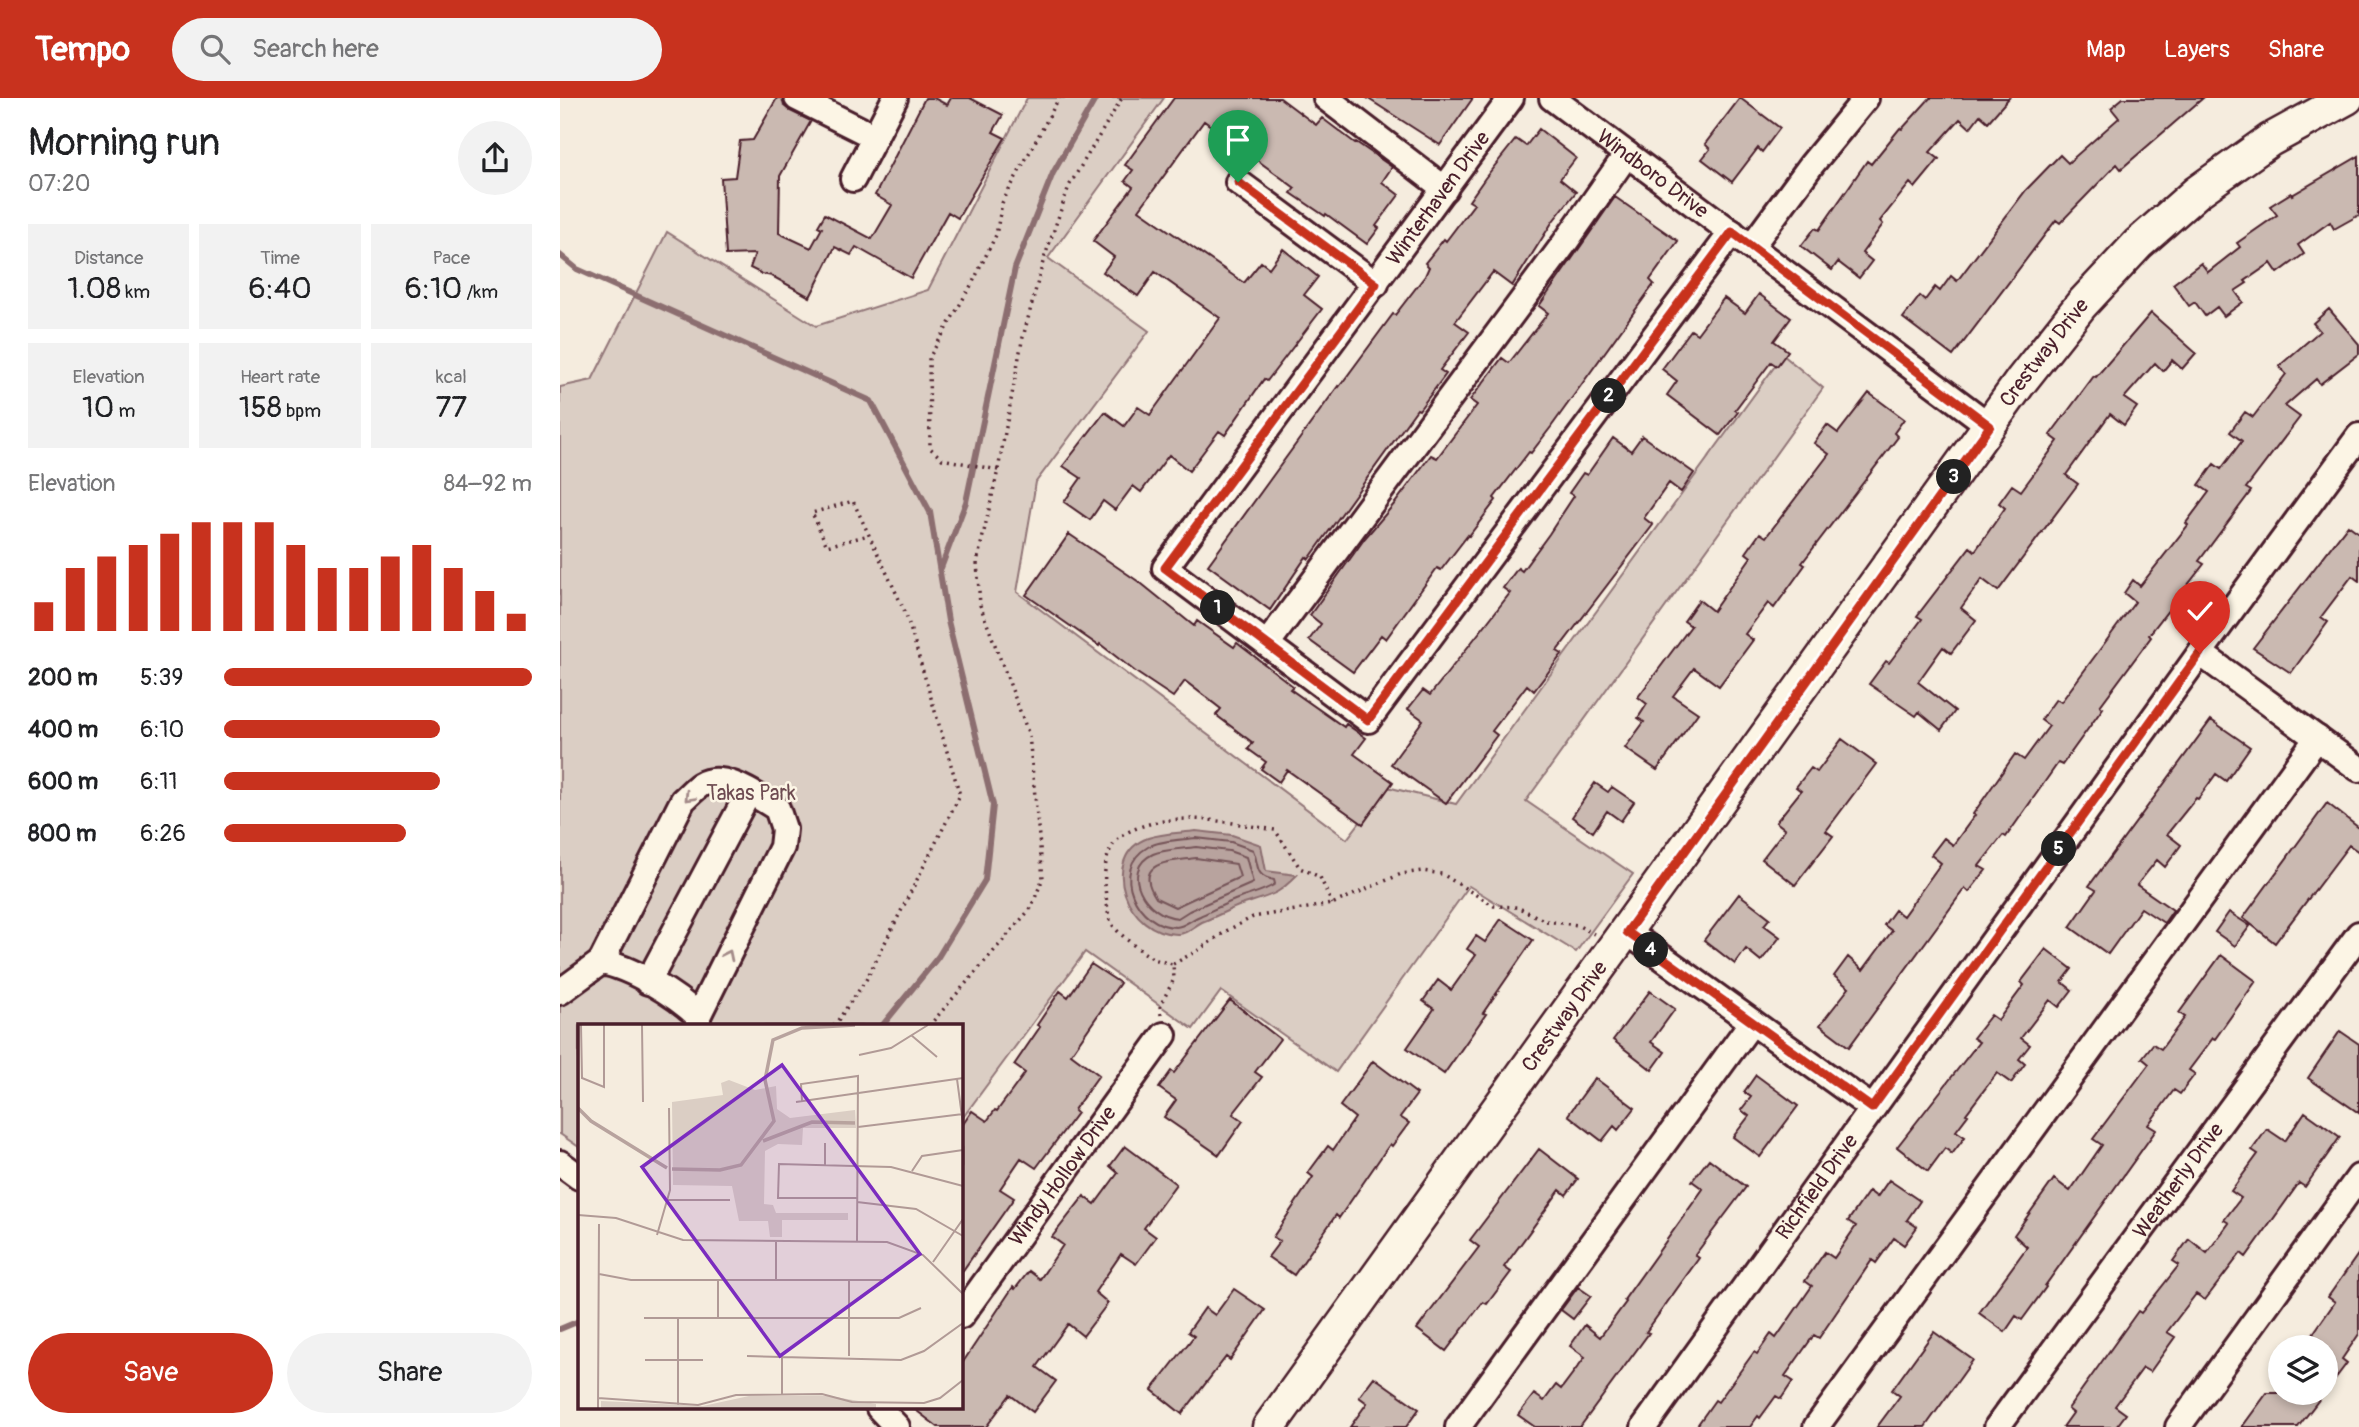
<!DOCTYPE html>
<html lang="en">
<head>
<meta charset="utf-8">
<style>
  body { margin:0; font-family:Pangolin,sans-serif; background:#f2f2f2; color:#202124; height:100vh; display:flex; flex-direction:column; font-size:26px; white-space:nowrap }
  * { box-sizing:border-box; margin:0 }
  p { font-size:23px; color:#757577 }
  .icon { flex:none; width:38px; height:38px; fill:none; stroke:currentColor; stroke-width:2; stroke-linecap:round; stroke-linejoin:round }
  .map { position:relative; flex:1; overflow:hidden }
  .sheet { display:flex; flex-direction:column; background:#fff; width:560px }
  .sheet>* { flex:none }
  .buttons { position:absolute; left:1708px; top:1237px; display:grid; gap:14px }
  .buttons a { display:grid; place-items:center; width:70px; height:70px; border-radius:50%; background:#fff; box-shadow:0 4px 10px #0003; font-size:35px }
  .pin { position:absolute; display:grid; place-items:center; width:60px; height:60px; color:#fff; margin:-72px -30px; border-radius:50% 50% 50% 0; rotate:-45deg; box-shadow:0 0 7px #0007 }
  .pin .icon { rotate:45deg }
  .km { position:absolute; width:35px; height:35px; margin:-18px; border-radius:50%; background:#222; color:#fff; font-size:19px; line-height:35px; text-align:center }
  .round { display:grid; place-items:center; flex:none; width:74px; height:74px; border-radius:37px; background:#f2f2f2 }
  .overview { display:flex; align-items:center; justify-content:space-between; height:119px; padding:0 28px }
  h1 { font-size:38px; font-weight:600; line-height:52px }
  .figures { display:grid; grid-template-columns:repeat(3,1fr); gap:10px; height:119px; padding:7px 28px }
  .figures div { display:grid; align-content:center; border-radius:0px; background:#f2f2f2; text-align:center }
  .figures b { font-size:30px; font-weight:600 }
  .figures small { font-size:19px; font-weight:400 }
  .figures p { font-size:19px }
  .chart { height:196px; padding:14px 28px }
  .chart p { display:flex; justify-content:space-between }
  .chart svg { width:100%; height:126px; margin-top:7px; stroke:#c8321e; stroke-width:6 }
  .primary-button { display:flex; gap:14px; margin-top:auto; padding:14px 28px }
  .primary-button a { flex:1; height:80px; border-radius:42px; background:#c8321e; color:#fff; font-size:28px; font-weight:600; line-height:80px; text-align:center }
  .primary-button a+a { background:#f2f2f2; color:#202124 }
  ul { padding:0 28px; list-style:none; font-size:23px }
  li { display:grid; grid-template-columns:112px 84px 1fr; align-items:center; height:52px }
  li i { height:18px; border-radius:9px; background:#c8321e }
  header { display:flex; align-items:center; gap:42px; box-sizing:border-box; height:98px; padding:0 35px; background:#c8321e; color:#fff }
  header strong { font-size:33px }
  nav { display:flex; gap:38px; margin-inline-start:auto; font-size:24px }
  .search { width:490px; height:63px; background:#f2f2f2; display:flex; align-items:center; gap:18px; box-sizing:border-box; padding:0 24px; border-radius:38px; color:#757577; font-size:26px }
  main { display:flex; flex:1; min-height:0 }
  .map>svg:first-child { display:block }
  .green { fill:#dbcec4; stroke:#927678; stroke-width:2 }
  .water { fill:#b8a39e; stroke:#8c6e70; stroke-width:2 }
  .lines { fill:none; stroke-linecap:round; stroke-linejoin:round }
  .shore { stroke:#765459; stroke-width:2 }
  .stream { stroke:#8c6e70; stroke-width:6 }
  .building { fill:#cab9b1; stroke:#4a1f2b; stroke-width:2 }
  .minor-casing { stroke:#4a1f2b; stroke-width:30 }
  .major-casing { stroke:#4a1f2b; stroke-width:37 }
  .path { stroke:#4a1f2b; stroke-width:3.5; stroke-dasharray:2 5; stroke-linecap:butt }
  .minor { stroke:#fcf5e5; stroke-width:24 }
  .major { stroke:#fcf5e5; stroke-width:32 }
  .oneway { stroke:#a38a88 }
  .route-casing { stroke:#fff; stroke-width:14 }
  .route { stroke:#c8321e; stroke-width:9 }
  .labels { text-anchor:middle; stroke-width:5; stroke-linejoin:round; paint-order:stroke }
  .street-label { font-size:21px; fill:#4a1f2b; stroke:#fcf5e5 }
  .park-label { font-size:21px; fill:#6e4b51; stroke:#fcf5e5 }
  .inset-river { fill:none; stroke:#b8a39e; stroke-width:3.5 }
  .inset-road { fill:none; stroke:#b19a96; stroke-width:2 }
  .view { fill:#7b2cbf; fill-opacity:0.15; stroke:#7b2cbf; stroke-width:3.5 }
  .inset-edge { fill:none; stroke:#4a1f2b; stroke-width:3.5 }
</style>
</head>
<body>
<header>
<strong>Tempo</strong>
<div class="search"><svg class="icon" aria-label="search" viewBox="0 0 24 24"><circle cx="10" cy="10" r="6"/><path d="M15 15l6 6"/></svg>Search here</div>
<nav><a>Map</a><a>Layers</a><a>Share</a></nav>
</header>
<main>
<section class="sheet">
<div class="overview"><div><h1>Morning run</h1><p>07:20</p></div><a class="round"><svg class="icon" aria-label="share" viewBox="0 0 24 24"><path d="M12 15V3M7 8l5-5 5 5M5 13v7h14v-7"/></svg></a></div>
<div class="figures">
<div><p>Distance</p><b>1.08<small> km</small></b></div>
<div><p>Time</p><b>6:40</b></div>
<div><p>Pace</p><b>6:10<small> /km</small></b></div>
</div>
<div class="figures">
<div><p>Elevation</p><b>10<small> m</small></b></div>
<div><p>Heart rate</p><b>158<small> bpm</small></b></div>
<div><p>kcal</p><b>77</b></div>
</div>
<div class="chart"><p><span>Elevation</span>84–92 m</p>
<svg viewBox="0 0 160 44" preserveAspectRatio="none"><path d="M5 44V34M15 44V22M25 44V18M35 44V14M45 44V10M55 44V6M65 44V6M75 44V6M85 44V14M95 44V22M105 44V22M115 44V18M125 44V14M135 44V22M145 44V30M155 44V38"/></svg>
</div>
<ul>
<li><b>200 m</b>5:39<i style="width:100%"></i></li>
<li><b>400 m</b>6:10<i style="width:70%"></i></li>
<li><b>600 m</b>6:11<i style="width:70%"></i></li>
<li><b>800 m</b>6:26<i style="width:59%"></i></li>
</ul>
<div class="primary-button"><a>Save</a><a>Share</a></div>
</section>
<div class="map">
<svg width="1799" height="1329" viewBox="0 0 1799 1329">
  <rect width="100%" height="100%" fill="#f5ecde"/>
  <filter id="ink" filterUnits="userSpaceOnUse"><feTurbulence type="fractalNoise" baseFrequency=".0143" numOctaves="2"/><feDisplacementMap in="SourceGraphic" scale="14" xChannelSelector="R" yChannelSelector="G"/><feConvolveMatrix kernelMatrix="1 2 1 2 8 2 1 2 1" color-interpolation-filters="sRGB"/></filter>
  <g filter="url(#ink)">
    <path class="green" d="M467,0H604L488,160L589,233L476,384L457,494L787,741L827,689L896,706L1223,257L1263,290L966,703L1073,776L1016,854L909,788L776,974L661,893L633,931L525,854L401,1022V928H19V1049L0,1036V289L32,282L107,134L256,228L368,192Z"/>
    <path class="water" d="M636,733L672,737L701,747L706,773L737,777C731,783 724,790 717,794C706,800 693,803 681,807C668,812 655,819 642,824C634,828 627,836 619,836C566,838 538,758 588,740C602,735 621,735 636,733Z"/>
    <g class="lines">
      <path class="shore" d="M636,740L671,744L693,752C700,767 693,778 714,782L715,786C705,793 691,796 680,800C666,805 653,812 640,818C632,821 624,829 616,829C577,829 549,771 588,749C600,742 622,742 636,740Z
        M636,749L669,753L686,759L693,785L629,813L618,820C585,818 559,772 593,756C604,751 623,751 636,749Z
        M636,760L676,766L680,779L615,809L596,800C572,763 610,764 636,760Z"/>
      <path class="stream" d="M0,157L17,171L311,303L370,414L388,523L433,707L425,782L378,859L322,928
        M381,470L406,404L455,170L493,75L536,0
        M0,1231L19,1223"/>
    </g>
    <path class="building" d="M217,0H222L224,8L230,13L251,23L220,78L219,135L251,150L262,130L258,128L265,116L312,141L332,107L315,97L365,0H374L387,7L391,0H410L443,17L433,34L445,40L398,120L388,114L351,180L296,149L291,157L275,149L250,199L212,178L202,176L190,170L195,156L166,157L161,80L175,79L180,43L193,42Z
      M614,0H720L756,27L762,20L795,45L796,44L832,69L822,84L839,97L816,128L819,130L807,146L766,116L765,118L731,95L735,90L644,23L579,112L684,185L701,164L709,170L723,151L758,179L744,197L762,211L707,283L704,281L665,337L659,333L629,373L609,357L581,394L573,388L555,412L543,403L530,422L504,404L521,380L503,368L545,314L564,328L578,309L590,317L660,220L595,174L578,198L543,174L554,159L533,143L573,89L565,83L573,72L565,67Z
      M807,0H913L880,47Z
      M1180,0L1220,30L1202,54L1198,50L1172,84L1142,61L1150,51L1145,46Z
      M1370,0H1449L1428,24L1420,17L1410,30L1400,21L1370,54L1379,61L1355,90L1350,85L1320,123L1323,126L1302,155L1312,163L1299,180L1278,164L1272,172L1241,148L1255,130L1259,132L1307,63L1311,66L1340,30L1342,31Z
      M1563,0H1643L1561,71L1557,66L1500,125L1496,122L1393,258L1343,220L1360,198L1365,202L1375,189L1380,193L1391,178L1397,183L1466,92L1500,57L1508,65L1559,20L1551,10Z
      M979,31L1016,60L1000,81L1016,94L993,123L952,188L933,174L895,224L909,234L880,272L886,276L859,312L857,311L749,461L746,459L710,512L648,467L778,288L779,289L833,216L835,217L865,178L869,169L865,165L884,141L886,143L914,106L909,103L925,80L956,41L966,48Z
      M1799,58V117L1774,131L1770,124L1738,147L1744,156L1718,175L1711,165L1685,183L1687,185L1675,193L1683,204L1664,218L1657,209L1645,218L1635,204L1629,208L1613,186L1641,165L1648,174L1680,149L1677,145L1717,117L1710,108L1731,95L1732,97Z
      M1055,99L1118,143L1090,182L1094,186L991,329L971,355L969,354L934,400L936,402L909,438L908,437L881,472L877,470L826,541L821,537L793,574L749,542L761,526L750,517L805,440L835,405L871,357L877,360L917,307L910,302L942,260L949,265L988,215L979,208Z
      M1199,196L1231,220L1214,243L1228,253L1217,268L1211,264L1175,312L1178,314L1160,337L1107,297L1117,283L1102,271L1131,232L1137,236L1164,200L1185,215Z
      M1769,211L1799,246V256L1760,286L1756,281L1725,308L1740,319L1686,390L1691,393L1639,463L1644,466L1589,537L1591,539L1540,608L1543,610L1502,667L1498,665L1446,739L1443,737L1419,768L1426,772L1409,794L1405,790L1289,949L1260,927L1289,890L1274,878L1288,859L1303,872L1332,833L1324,827L1335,812L1343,818L1381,765L1371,757L1384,740L1393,747L1415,717L1413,716L1455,656L1464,662L1489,628L1481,622L1496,601L1501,604L1575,504L1564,495L1573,482L1580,488L1628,427L1626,425L1649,394L1639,387L1654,366L1661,371L1682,343L1670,334L1685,314L1693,319L1726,276L1719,268L1760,233L1753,225Z
      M1591,215L1636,255L1622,271L1612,262L1603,273L1595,265L1564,300L1577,309L1564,327L1550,316L1506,377L1518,386L1438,493L1422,481L1401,510L1416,522L1391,555L1383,549L1358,584L1395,613L1381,632L1359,614L1356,618L1309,586L1326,563L1329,565L1362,521L1357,518L1410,449L1415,453L1445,410L1439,405L1452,387L1461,393L1498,343L1490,337L1534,278L1536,279Z
      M1309,295L1344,321L1334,335L1338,339L1242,465L1245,467L1214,510L1208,505L1185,536L1193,542L1159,588L1134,570L1113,598L1138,615L1097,672L1065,650L1084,624L1078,620L1087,606L1078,599L1131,528L1124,523L1139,502L1153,513L1191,459L1186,455L1200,435L1206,439L1269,356L1254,345L1267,327L1278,335Z
      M1082,338L1134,375L1121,394L1109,385L1084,420L1093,427L997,553L1002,556L974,593L967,587L932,633L937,637L886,705L831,666L863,622L848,611L863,592L870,597L926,526L950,495L943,490L958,470L962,473L989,436L1014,398L1009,395L1023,375L1027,377L1053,340L1071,353Z
      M1788,427L1799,435V483L1792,478L1761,519L1768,524L1731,575L1693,550Z
      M509,436L582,486L634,528L637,523L674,549L677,545L733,588L730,591L784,629L786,626L806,640L794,656L833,684L803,726L727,672L719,684L701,671L706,664L688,651L693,645L656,617L661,611L625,583L613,599L577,575L540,546L539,548L466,497Z
      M1651,622L1690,649L1666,683L1656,676L1638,701L1636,700L1607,736L1621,747L1605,769L1597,762L1577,787L1613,812L1604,825L1581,810L1548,856L1510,829L1536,792L1529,788Z
      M1282,641L1316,666L1266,733L1273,738L1235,787L1202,761L1225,731L1216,724L1241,693L1236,689L1251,670L1257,674Z
      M1035,685L1048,694L1052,689L1074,704L1061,723L1047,713L1033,734L1012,719Z
      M1767,705L1799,730V754L1789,747L1715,845L1683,820Z
      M1179,796L1210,820L1204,827L1220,839L1201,863L1186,851L1175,866L1144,842Z
      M1669,814L1690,828L1675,848L1655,834Z
      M941,821L973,842L923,915L926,916L884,976L847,950L874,911L863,903L878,882L891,892L916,857L907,851L916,838L925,844Z
      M1486,851L1512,871L1502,884L1512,892L1499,909L1490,902L1461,940L1470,947L1459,961L1465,966L1451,985L1437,975L1406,1016L1408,1017L1396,1033L1405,1039L1392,1056L1385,1050L1368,1073L1337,1049L1419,944L1413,940L1431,917L1438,922L1464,887L1461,884Z
      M1661,857L1696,883L1655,941L1653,940L1629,972L1635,976L1620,996L1614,992L1588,1027L1596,1032L1485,1188L1486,1189L1462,1222L1456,1218L1445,1234L1419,1215L1467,1149L1454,1137L1494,1081L1510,1093L1542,1047L1533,1041L1589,966L1582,960L1593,946L1601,951L1625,919L1619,915Z
      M531,866L560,885L511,956L539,977L514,1012L517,1015L476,1070L461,1060L440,1091L454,1100L401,1175V1029L412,1013L427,1023L435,1012L437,1013L465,975L454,967L480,929L477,927L500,893L508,899Z
      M1090,893L1115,911L1091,944L1105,954L1092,972L1053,942Z
      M670,902L720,941L695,974L702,979L673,1016L683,1023L659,1057L604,1019L616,1002L599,990L611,973L614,975Z
      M1780,933L1799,946V1015L1748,980Z
      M813,963L857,996L840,1019L849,1025L832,1048L830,1046L779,1120L776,1117L734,1177L708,1159L720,1143L713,1139L753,1079L748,1075L768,1048L773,1052L795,1020L780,1008Z
      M1196,977L1238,1008L1200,1059L1173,1039L1189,1018L1181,1012L1191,999L1184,994Z
      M1035,980L1075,1010L1058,1032L1054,1028L1042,1043L1008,1017Z
      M1745,1014L1780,1039L1745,1089L1739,1085L1686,1159L1681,1155L1645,1202L1636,1196L1607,1234L1615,1239L1590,1274L1583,1270L1555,1308L1566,1316L1556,1329H1503L1513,1315L1508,1311L1578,1213L1581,1215L1619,1167L1613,1163L1629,1141L1647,1155L1669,1125L1664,1122L1681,1100L1671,1093L1698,1056L1692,1052L1707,1031L1725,1043Z
      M565,1048L616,1086L584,1130L596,1139L576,1166L561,1156L535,1194L548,1205L523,1238L508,1226L477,1269L496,1283L473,1314L450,1297L426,1329H378L353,1310H401V1267L453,1189L455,1191L469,1173L480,1181L503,1147L492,1139L524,1098L535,1106L558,1075L550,1068Z
      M979,1051L1018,1081L1006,1097L1000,1092L944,1169L951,1174L927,1206L923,1204L886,1253L857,1231L919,1149L910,1142Z
      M1149,1061L1186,1089L1135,1157L1139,1160L1086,1234L1089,1235L1020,1329H975L958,1317L974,1296L984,1303L996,1287L1001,1291L1025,1259L1010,1248L1025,1227L1040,1239L1066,1204L1064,1202L1143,1091L1132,1083Z
      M1329,1082L1360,1103L1347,1122L1357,1129L1344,1147L1334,1140L1316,1165L1312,1162L1259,1240L1254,1237L1225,1278L1233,1283L1221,1301L1216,1298L1200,1320L1198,1318L1190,1329H1136L1155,1302L1158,1304L1194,1254L1197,1256L1211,1236L1216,1240L1252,1188L1245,1183L1265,1154L1274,1160L1296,1128L1288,1123L1309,1093L1317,1099Z
      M1799,1155V1236L1782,1261L1787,1265L1766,1293V1250H1743L1775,1204L1768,1199Z
      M1018,1189L1031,1198L1013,1221L1001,1212Z
      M674,1191L705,1212L670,1262L666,1259L622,1316L592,1292L634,1238L628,1234L645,1210L655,1217Z
      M1374,1234L1413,1262L1365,1329H1317L1340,1298L1332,1292Z
      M814,1279L859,1311L846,1329H790L807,1305L799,1299Z
      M1707,1295H1764L1738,1329H1682Z"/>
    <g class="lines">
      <defs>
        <g id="minor">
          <path d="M237,0L315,39"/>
          <path d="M766,0L885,91"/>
          <path d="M951,0L605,470L808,622L1172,134"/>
          <path id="s1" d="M992,0L1430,328"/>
          <path d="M293,81L335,0"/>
          <path d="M678,84L816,186"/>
          <path d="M1191,149L1252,66L1306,0"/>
          <path d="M707,546L1004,146L1067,56"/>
          <path d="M1640,555L1799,671"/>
          <path d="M1067,834L1312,1010"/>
          <path d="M41,864L123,702C128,698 134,691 140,687C164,673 196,698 217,710L224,731L222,749L138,918"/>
          <path d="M88,884L189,694"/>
          <path d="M0,894L41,864C71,869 116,897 138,918V928"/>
          <path d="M0,1065L19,1079"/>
          <path id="s2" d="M401,1218L604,937"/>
          <path d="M319,1310L337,1329"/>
          <path d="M898,1329L1192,924"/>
          <path id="s3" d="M1084,1329L1640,555L1799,338"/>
          <path d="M1256,1329L1757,640"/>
          <path id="s4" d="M1437,1329L1799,836"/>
          <path d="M1618,1329L1799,1079"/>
        </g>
        <g id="major">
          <path id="s5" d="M709,1329L1461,283L1521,207L1578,146L1637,94L1710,42L1787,0"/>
        </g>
      </defs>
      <use href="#minor" class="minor-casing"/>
      <use href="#major" class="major-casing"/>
      <path class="path" d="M438,372L382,361L370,350L369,260L413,184L436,137L442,105L499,0
        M613,866L637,853L668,832L693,819L772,806L841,776L862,773L882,776L934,808L957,809L986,823L1017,827L1034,836
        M601,917L600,908L614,881L613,866C608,865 602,864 597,862C586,858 558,836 552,826C548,821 548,811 547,805C543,780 541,748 568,734C615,711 665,724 715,732L740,770L760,779L772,806
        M274,928L306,882L400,697L346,516L293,403L252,415L267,448L309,437
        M369,928L471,810L483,780L469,637L420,507L417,464L438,372L462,243L483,164L509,88L562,0"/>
      <use href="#minor" class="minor"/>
      <use href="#major" class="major"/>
    </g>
    <defs><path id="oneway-chevron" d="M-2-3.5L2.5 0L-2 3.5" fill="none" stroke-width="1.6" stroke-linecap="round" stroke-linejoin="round" transform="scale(1.75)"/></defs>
    <g class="oneway">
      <use href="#oneway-chevron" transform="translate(129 699) rotate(134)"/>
      <use href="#oneway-chevron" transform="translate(168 857) rotate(-64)"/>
    </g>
  </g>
  <g class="lines" filter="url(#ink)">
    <defs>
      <path id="route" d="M678,84L816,186L605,470L808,622L1172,134L1430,328L1067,834L1312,1010L1640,555"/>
    </defs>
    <use href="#route" class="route-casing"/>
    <use href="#route" class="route"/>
  </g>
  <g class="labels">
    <g class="street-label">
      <text dy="7" stroke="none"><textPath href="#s1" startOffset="126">Windboro Drive</textPath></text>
      <text transform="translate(878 100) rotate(-54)" y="7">Winterhaven Drive</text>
      <text dy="7" stroke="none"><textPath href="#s5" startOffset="1325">Crestway Drive</textPath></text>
      <text dy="7" stroke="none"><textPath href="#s5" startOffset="506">Crestway Drive</textPath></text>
      <text dy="7" stroke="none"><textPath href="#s2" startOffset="173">Windy Hollow Drive</textPath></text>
      <text dy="7" stroke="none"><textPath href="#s4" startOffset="306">Weatherly Drive</textPath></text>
      <text dy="7" stroke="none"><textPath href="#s3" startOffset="296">Richfield Drive</textPath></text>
    </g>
    <g class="park-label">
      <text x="191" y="702">Takas Park</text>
    </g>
  </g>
  <g transform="translate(18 926)">
    <rect width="385" height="385" fill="#f5ecde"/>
    <path d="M151,56L177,66L198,62L199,85L212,94L277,86L278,104H225L224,121L200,120L187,127L186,180L195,181L198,189H270V196H204V213H192L190,197H161L154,162L95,161L94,78L145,71L143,59ZM171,372H252L298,380V384H23V377L125,382Z" fill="#dbcec4"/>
    <path class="inset-river" d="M0,84L13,97L89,144M185,117L234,98L277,99M94,145L142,146L163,141L196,97L187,56L195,16L224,4L277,1"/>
    <path class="inset-road" d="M3,1L4,54L26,63V1M64,1L65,78M333,11L359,33M281,31L313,24L350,1M379,55L385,100M224,77L223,60L280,52L279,217M218,78L385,54M280,103L385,90M247,141V119M334,147L344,132L385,126M280,174H200L201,140L313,143L385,162M90,176H152M279,178L338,185L385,212M0,191L38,194L105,216L309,218L345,231L385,270M79,211L92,166L91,84M198,217V256M355,238L385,195M21,250L53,256H308M66,294H321L343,284M140,294V257M169,332L323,336L346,327L385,299M271,332V256M67,336H125M204,370V332M20,374L120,381L158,371L244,370L274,378L346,379L362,374L385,356M100,381V294M20,384L21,200"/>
    <path class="view" d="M204,41L342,230L202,332L64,143Z"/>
    <rect width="385" height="385" class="inset-edge"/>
  </g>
</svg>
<div class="buttons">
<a><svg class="icon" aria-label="layers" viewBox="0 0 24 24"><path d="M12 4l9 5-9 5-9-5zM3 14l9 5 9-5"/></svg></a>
</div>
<div class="pin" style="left:678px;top:84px;background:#1e9e55"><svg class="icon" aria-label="arrive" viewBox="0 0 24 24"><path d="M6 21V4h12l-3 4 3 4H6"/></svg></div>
<div class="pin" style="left:1640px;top:555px;background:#d93025"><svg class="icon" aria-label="check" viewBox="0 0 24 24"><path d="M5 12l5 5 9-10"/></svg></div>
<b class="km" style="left:658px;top:510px">1</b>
<b class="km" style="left:1049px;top:298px">2</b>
<b class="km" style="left:1394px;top:379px">3</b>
<b class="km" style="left:1091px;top:852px">4</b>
<b class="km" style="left:1499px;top:751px">5</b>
</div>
</main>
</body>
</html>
